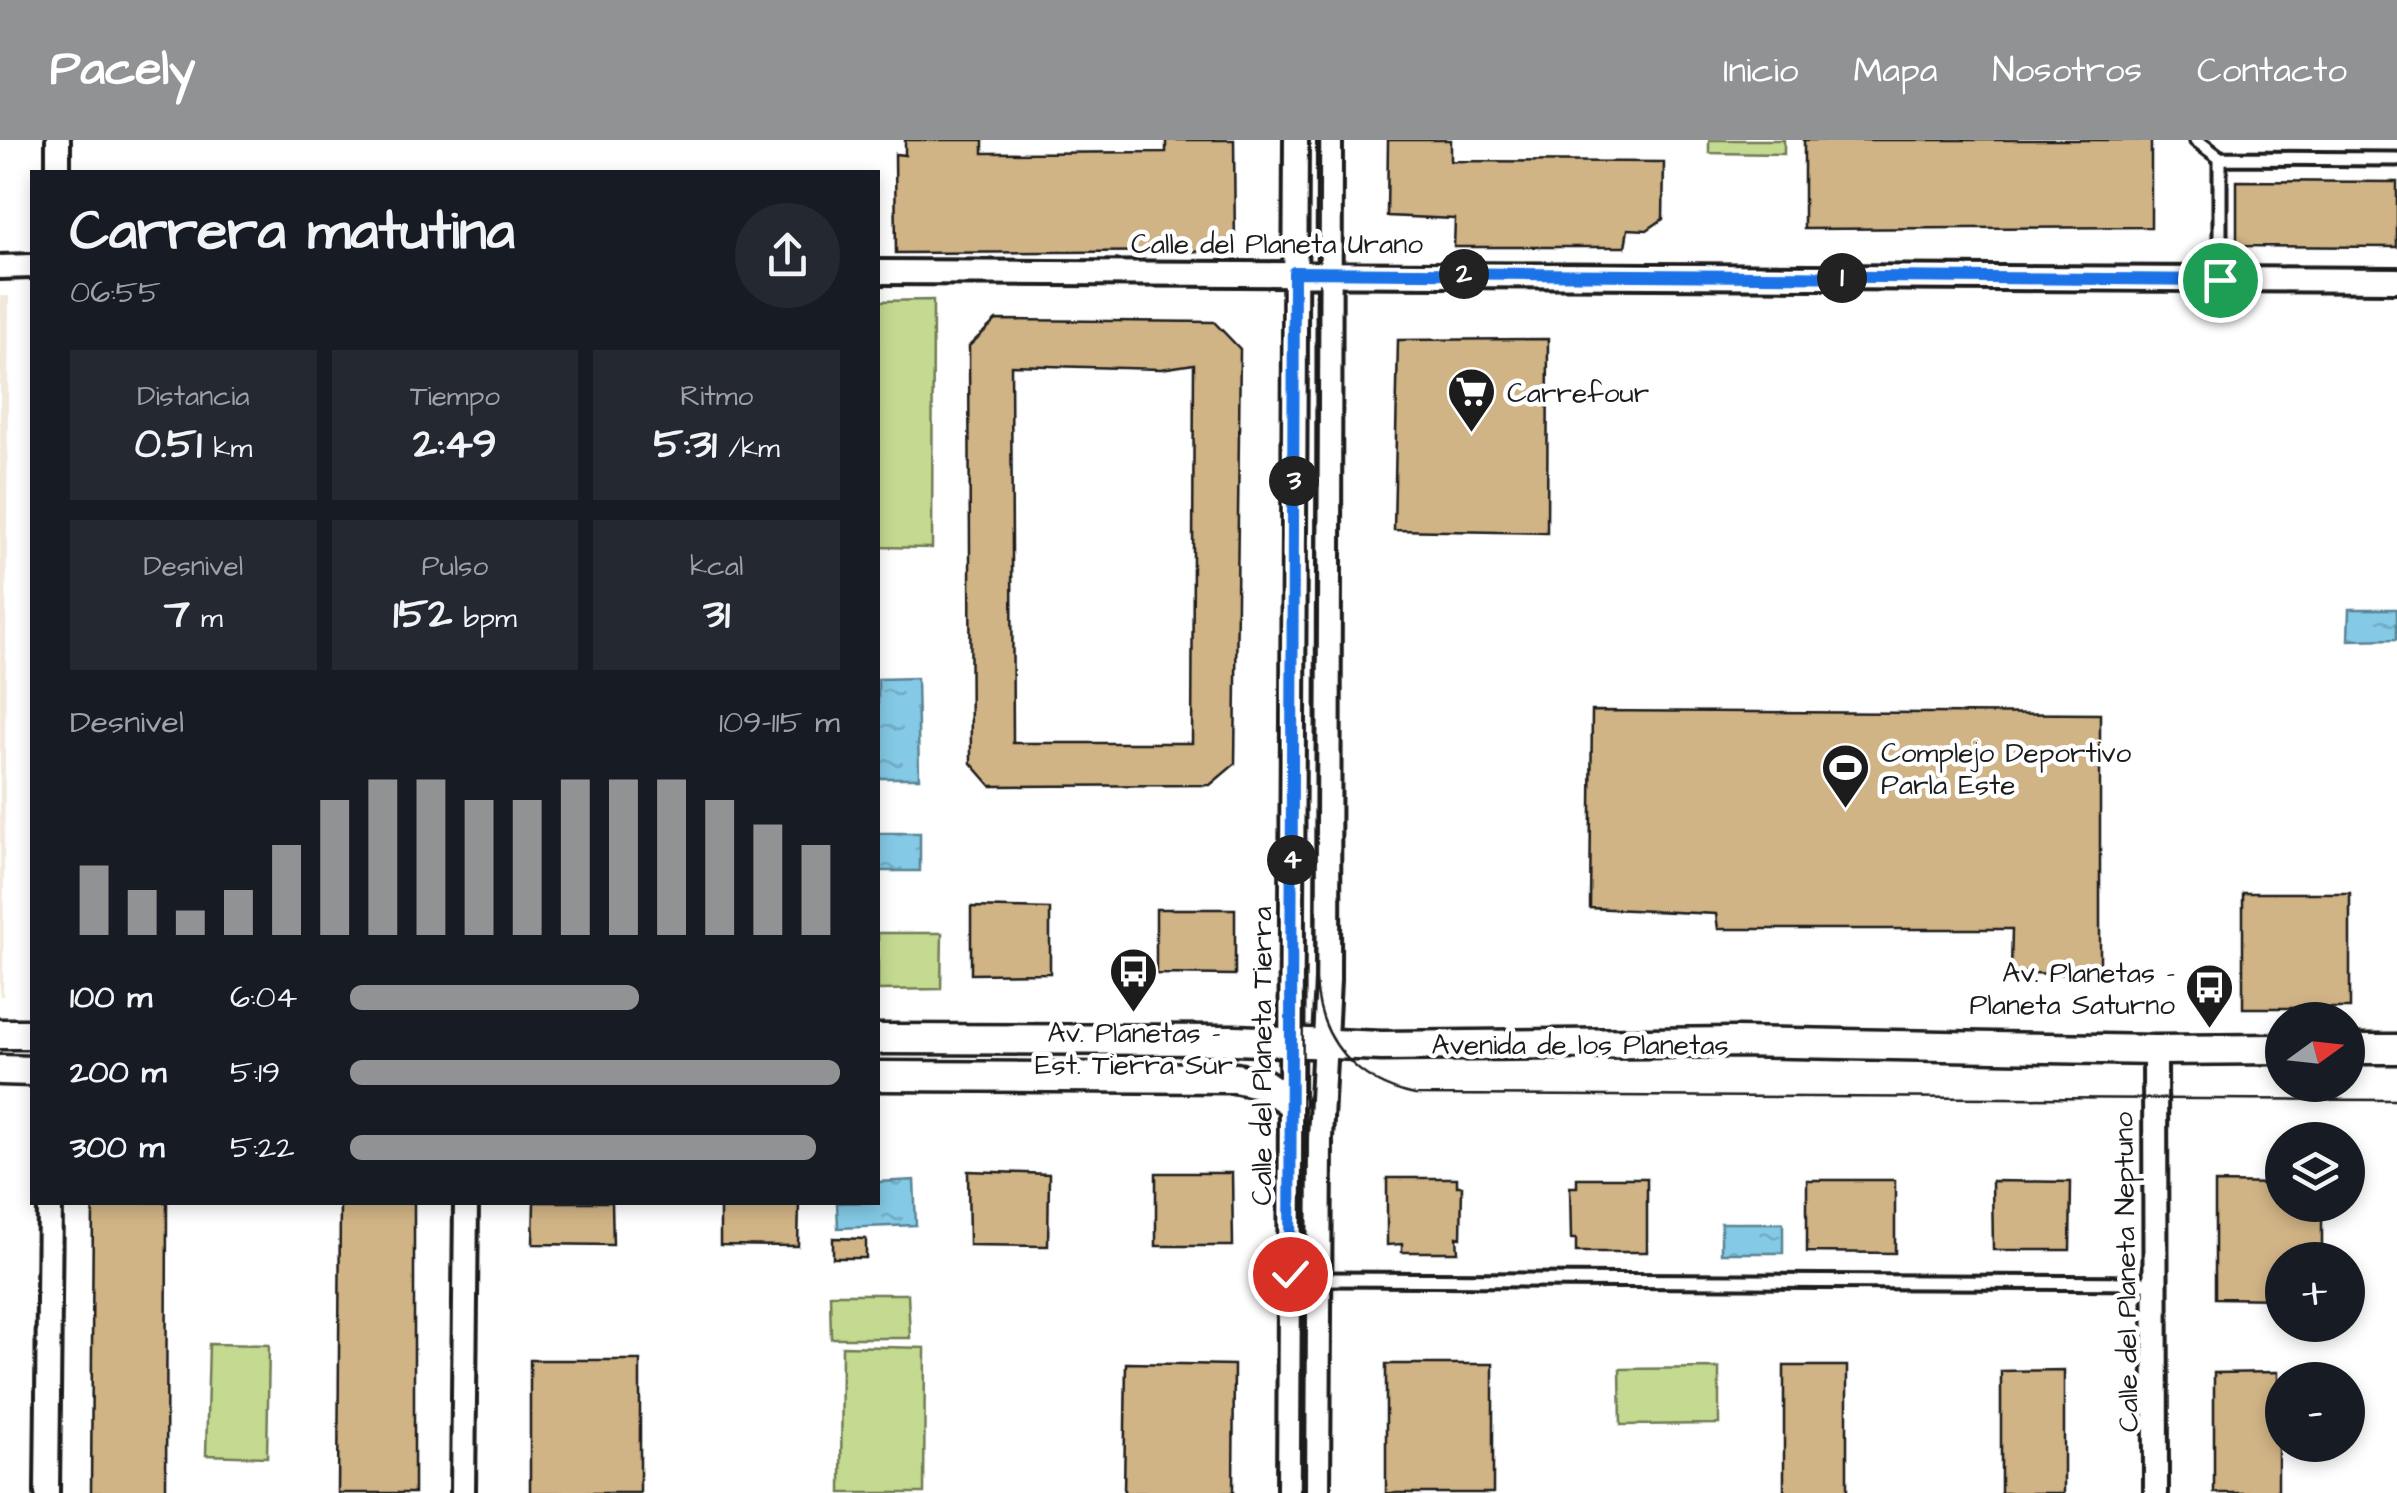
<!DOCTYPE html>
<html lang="es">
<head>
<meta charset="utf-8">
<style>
  body { margin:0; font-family:"Architects Daughter",sans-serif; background:#242831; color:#f1f3f6; height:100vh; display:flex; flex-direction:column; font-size:38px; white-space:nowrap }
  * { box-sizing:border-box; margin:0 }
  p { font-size:32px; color:#9ea1a6 }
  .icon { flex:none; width:55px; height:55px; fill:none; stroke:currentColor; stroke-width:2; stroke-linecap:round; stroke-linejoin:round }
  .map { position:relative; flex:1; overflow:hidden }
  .panel { position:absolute; left:30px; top:30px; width:850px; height:1035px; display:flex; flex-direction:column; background:#171b24; border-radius:0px; box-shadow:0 5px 15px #0003 }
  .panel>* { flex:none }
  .needle { width:65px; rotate:75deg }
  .controls { position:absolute; left:2265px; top:862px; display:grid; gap:20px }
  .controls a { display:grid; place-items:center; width:100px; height:100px; border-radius:50%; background:#171b24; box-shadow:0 5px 15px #0003; font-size:50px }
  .pin { position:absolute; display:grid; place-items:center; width:85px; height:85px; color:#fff; margin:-42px; border:5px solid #fff; border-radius:50%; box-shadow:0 2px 10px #0007 }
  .km { position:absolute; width:50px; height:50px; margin:-25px; border-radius:50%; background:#222; color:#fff; font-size:28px; line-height:50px; text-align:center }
  .round { display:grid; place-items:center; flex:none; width:105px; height:105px; border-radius:52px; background:#242831 }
  .headline { display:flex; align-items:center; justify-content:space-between; height:170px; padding:0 40px }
  h1 { font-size:55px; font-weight:700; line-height:75px }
  .figures { display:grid; grid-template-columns:repeat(3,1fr); gap:15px; height:170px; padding:10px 40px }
  .figures div { display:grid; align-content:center; border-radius:0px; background:#242831; text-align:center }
  .figures b { font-size:42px; font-weight:700 }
  .figures small { font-size:28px; font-weight:400 }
  .figures p { font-size:28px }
  .chart { height:280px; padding:20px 40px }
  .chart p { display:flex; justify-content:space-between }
  .chart svg { width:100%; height:180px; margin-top:10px; stroke:#919294; stroke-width:6 }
  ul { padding:0 40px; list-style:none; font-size:32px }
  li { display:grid; grid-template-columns:160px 120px 1fr; align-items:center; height:75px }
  li i { height:25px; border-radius:12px; background:#919294 }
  header { display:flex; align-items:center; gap:60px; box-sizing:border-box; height:140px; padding:0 50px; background:#919294; color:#fff }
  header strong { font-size:48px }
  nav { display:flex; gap:55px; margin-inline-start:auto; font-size:35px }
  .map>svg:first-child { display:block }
  .built { fill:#f1e8db }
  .pitch { fill:#c4da90; stroke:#707b56; stroke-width:2.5 }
  .water { fill:url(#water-ripples); stroke:#5a8495; stroke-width:2.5 }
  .building { fill:#d1b486; stroke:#1c1c1c; stroke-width:2.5; fill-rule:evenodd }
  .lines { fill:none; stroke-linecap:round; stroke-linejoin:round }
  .service-casing { stroke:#1c1c1c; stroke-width:19 }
  .minor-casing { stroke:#1c1c1c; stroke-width:30 }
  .tertiary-casing { stroke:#1c1c1c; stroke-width:35 }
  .service { stroke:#fff; stroke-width:11 }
  .minor { stroke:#fff; stroke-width:22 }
  .tertiary { stroke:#fff; stroke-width:28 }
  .tram { stroke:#1c1c1c; stroke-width:2.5 }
  .route-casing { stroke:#fff; stroke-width:20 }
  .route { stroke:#1a73e8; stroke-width:12 }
  .labels { text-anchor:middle; stroke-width:9; stroke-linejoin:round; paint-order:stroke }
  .street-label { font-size:28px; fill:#1c1c1c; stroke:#fff }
  .poi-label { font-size:28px; fill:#1c1c1c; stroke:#fff; text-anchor:start }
</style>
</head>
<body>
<header>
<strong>Pacely</strong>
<nav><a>Inicio</a><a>Mapa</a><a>Nosotros</a><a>Contacto</a></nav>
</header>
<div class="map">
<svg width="2397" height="1353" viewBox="0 0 2397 1353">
  <defs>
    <pattern id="water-ripples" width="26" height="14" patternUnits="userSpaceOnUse" patternTransform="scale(2.5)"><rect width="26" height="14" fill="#84c9e5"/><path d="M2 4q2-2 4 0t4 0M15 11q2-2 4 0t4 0" fill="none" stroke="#71acc4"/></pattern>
  </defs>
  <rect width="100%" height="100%" fill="#fff"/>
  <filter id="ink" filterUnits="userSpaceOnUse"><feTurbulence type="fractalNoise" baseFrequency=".01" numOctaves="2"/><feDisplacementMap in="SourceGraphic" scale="20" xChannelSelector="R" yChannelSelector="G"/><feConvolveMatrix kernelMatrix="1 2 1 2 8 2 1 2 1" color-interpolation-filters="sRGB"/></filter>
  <g filter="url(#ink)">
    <path class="built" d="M0,156H9L3,856H0Z"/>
    <path class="pitch" d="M1709,0H1784V14L1709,13Z
      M933,160L932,408L878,407V161Z
      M878,793H942L941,849L878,850Z
      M830,1154H908L910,1198H831Z
      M209,1204L269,1205L267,1317L206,1315Z
      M842,1206L925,1208L924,1353H841Z
      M1719,1228V1284L1621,1285L1620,1229Z"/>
    <path class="water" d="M2349,469H2397V499L2348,500Z
      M917,538L919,638H878V539Z
      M878,693H920V731H878Z
      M914,1040L916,1085L838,1088L837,1063L878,1062V1042Z
      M1721,1083H1783V1113H1721Z"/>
    <path class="building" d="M905,0H983V13L1166,12V0H1234L1235,111L896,113L895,14L905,15Z
      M1388,0H1451V21L1664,22L1663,79L1647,90L1628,89L1625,107H1454L1455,79L1387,76Z
      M1804,0H2151V87L1804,89Z
      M2237,41L2397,42V107L2237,106Z
      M996,180L1214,182L1240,209L1235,624L1210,645L991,646L971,623L969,206ZM1194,224L1192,603H1013L1011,225L1161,229Z
      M1548,199L1547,393L1394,390L1398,200Z
      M1592,571L2100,574V836L2011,832L2012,789H1718L1716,774L1590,768Z
      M2243,753H2350V868H2243Z
      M971,767L1050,769V833L971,834Z
      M1156,769H1235V835L1156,834Z
      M968,1031L1049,1034L1048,1106L969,1105Z
      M1156,1033H1232L1233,1106H1156Z
      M1387,1038H1457V1046H1462L1461,1098L1457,1097L1458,1112H1402V1104L1387,1105Z
      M1577,1038H1647V1112H1576V1099H1571L1570,1047H1577Z
      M1807,1040H1895V1113L1807,1112Z
      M1992,1041L2071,1042L2070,1110H1993Z
      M2215,1043L2282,1044V1065H2322V1120H2282V1159L2215,1158Z
      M93,1062H167L166,1353H91Z
      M340,1062H414V1353H338Z
      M534,1062H612L613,1105L533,1104Z
      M720,1062H799L798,1106L720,1105Z
      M833,1098L866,1099V1118H833Z
      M530,1220H640V1353H530Z
      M1126,1223L1234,1225L1233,1353H1124Z
      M1386,1224H1493V1353H1386Z
      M1784,1226H1847V1353H1784Z
      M2064,1230V1353H2001V1231Z
      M2278,1232V1353H2214V1233Z"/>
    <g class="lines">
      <defs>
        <path id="service" d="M2196,0L2220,18L2397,19
          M2220,18V140
          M1320,1139L2155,1143"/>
        <path id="minor" d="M58,32V0
          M0,127L32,126
          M878,132L2397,140
          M2155,910L2156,1353
          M47,1353L50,1062
          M463,1353L466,1062
          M1289,1353L1296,0
          M1318,1353L1320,999L1328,840L1330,0"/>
        <path id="tertiary" d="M0,894H32
          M878,899L1235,900L1382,906L1736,902L2155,910L2282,909
          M2348,909H2397
          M0,930L32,931
          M878,936L1235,938L1264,944L1290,962"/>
      </defs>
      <use href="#service" class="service-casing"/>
      <use href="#minor" class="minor-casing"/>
      <use href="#tertiary" class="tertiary-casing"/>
      <use href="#service" class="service"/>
      <use href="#minor" class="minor"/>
      <use href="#tertiary" class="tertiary"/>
      <path class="tram" d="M1320,0L1316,840C1319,900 1356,943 1415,955L2397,960
        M1300,1353L1303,835"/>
    </g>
  </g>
  <g class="lines" filter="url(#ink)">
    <defs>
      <path id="route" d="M1290,1134L1294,132L2220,140"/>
    </defs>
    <use href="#route" class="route-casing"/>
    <use href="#route" class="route"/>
  </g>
  <defs>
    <symbol id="supermarket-pin" viewBox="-11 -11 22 30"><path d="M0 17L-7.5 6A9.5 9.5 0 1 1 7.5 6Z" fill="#1c1c1c" stroke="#fff"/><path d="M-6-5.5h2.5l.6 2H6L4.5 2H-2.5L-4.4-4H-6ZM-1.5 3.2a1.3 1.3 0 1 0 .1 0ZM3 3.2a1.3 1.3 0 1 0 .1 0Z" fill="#fff"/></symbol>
    <symbol id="stadium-pin" viewBox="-11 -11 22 30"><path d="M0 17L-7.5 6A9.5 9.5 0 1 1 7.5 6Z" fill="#1c1c1c" stroke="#fff"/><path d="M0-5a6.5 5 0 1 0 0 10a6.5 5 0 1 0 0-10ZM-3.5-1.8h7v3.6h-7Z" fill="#fff"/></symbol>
    <symbol id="bus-pin" viewBox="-11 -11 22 30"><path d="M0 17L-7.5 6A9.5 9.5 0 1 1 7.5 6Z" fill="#1c1c1c" stroke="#fff"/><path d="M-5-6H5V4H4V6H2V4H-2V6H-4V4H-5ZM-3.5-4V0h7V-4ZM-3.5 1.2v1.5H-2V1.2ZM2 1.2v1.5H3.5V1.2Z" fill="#fff"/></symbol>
  </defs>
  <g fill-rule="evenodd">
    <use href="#supermarket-pin" x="1444" y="224" width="55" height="75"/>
    <use href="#stadium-pin" x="1818" y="600" width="55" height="75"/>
    <use href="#bus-pin" x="1106" y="804" width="55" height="75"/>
    <use href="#bus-pin" x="2182" y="820" width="55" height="75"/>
  </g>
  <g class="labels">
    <g class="street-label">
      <text x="1277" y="113">Calle del Planeta Urano</text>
      <text x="1580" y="914">Avenida de los Planetas</text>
      <text transform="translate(1261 916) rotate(-90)" y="10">Calle del Planeta Tierra</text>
      <text transform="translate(2125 1132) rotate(-91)" y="10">Calle del Planeta Neptuno</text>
    </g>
    <g class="poi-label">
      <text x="1507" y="262">Carrefour</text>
      <text x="1881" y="622">Complejo Deportivo<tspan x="1881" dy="32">Parla Este</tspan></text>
      <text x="2175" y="842" text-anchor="end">Av. Planetas -<tspan x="2175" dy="32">Planeta Saturno</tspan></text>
      <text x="1134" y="902" text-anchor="middle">Av. Planetas -<tspan x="1134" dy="32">Est. Tierra Sur</tspan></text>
    </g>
  </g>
</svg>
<div class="controls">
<a><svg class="needle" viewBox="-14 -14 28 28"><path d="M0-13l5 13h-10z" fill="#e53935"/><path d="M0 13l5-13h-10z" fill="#9ea1a6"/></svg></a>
<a><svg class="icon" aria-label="layers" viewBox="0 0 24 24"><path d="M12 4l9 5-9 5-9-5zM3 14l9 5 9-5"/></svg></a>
<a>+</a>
<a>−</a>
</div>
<div class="pin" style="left:2220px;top:140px;background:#1e9e55"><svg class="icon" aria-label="arrive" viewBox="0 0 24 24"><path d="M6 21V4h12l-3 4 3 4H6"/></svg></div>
<div class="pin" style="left:1290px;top:1134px;background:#d93025"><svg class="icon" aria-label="check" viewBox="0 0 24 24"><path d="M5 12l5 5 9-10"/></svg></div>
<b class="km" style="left:1842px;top:138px">1</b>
<b class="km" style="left:1464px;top:134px">2</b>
<b class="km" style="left:1294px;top:341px">3</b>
<b class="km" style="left:1292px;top:720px">4</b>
<section class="panel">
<div class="headline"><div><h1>Carrera matutina</h1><p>06:55</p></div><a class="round"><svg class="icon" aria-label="share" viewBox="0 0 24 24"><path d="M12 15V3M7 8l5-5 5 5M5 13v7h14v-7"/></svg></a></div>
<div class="figures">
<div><p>Distancia</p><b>0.51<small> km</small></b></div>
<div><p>Tiempo</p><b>2:49</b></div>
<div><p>Ritmo</p><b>5:31<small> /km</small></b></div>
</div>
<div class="figures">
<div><p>Desnivel</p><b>7<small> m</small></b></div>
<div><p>Pulso</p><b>152<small> bpm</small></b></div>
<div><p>kcal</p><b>31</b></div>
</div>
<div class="chart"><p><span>Desnivel</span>109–115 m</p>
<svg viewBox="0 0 160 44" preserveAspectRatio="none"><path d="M5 44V27M15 44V33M25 44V38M35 44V33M45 44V22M55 44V11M65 44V6M75 44V6M85 44V11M95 44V11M105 44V6M115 44V6M125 44V6M135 44V11M145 44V17M155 44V22"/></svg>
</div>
<ul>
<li><b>100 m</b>6:04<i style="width:59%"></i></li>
<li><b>200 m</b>5:19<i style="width:100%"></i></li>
<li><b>300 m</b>5:22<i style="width:95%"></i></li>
</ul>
</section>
</div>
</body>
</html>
